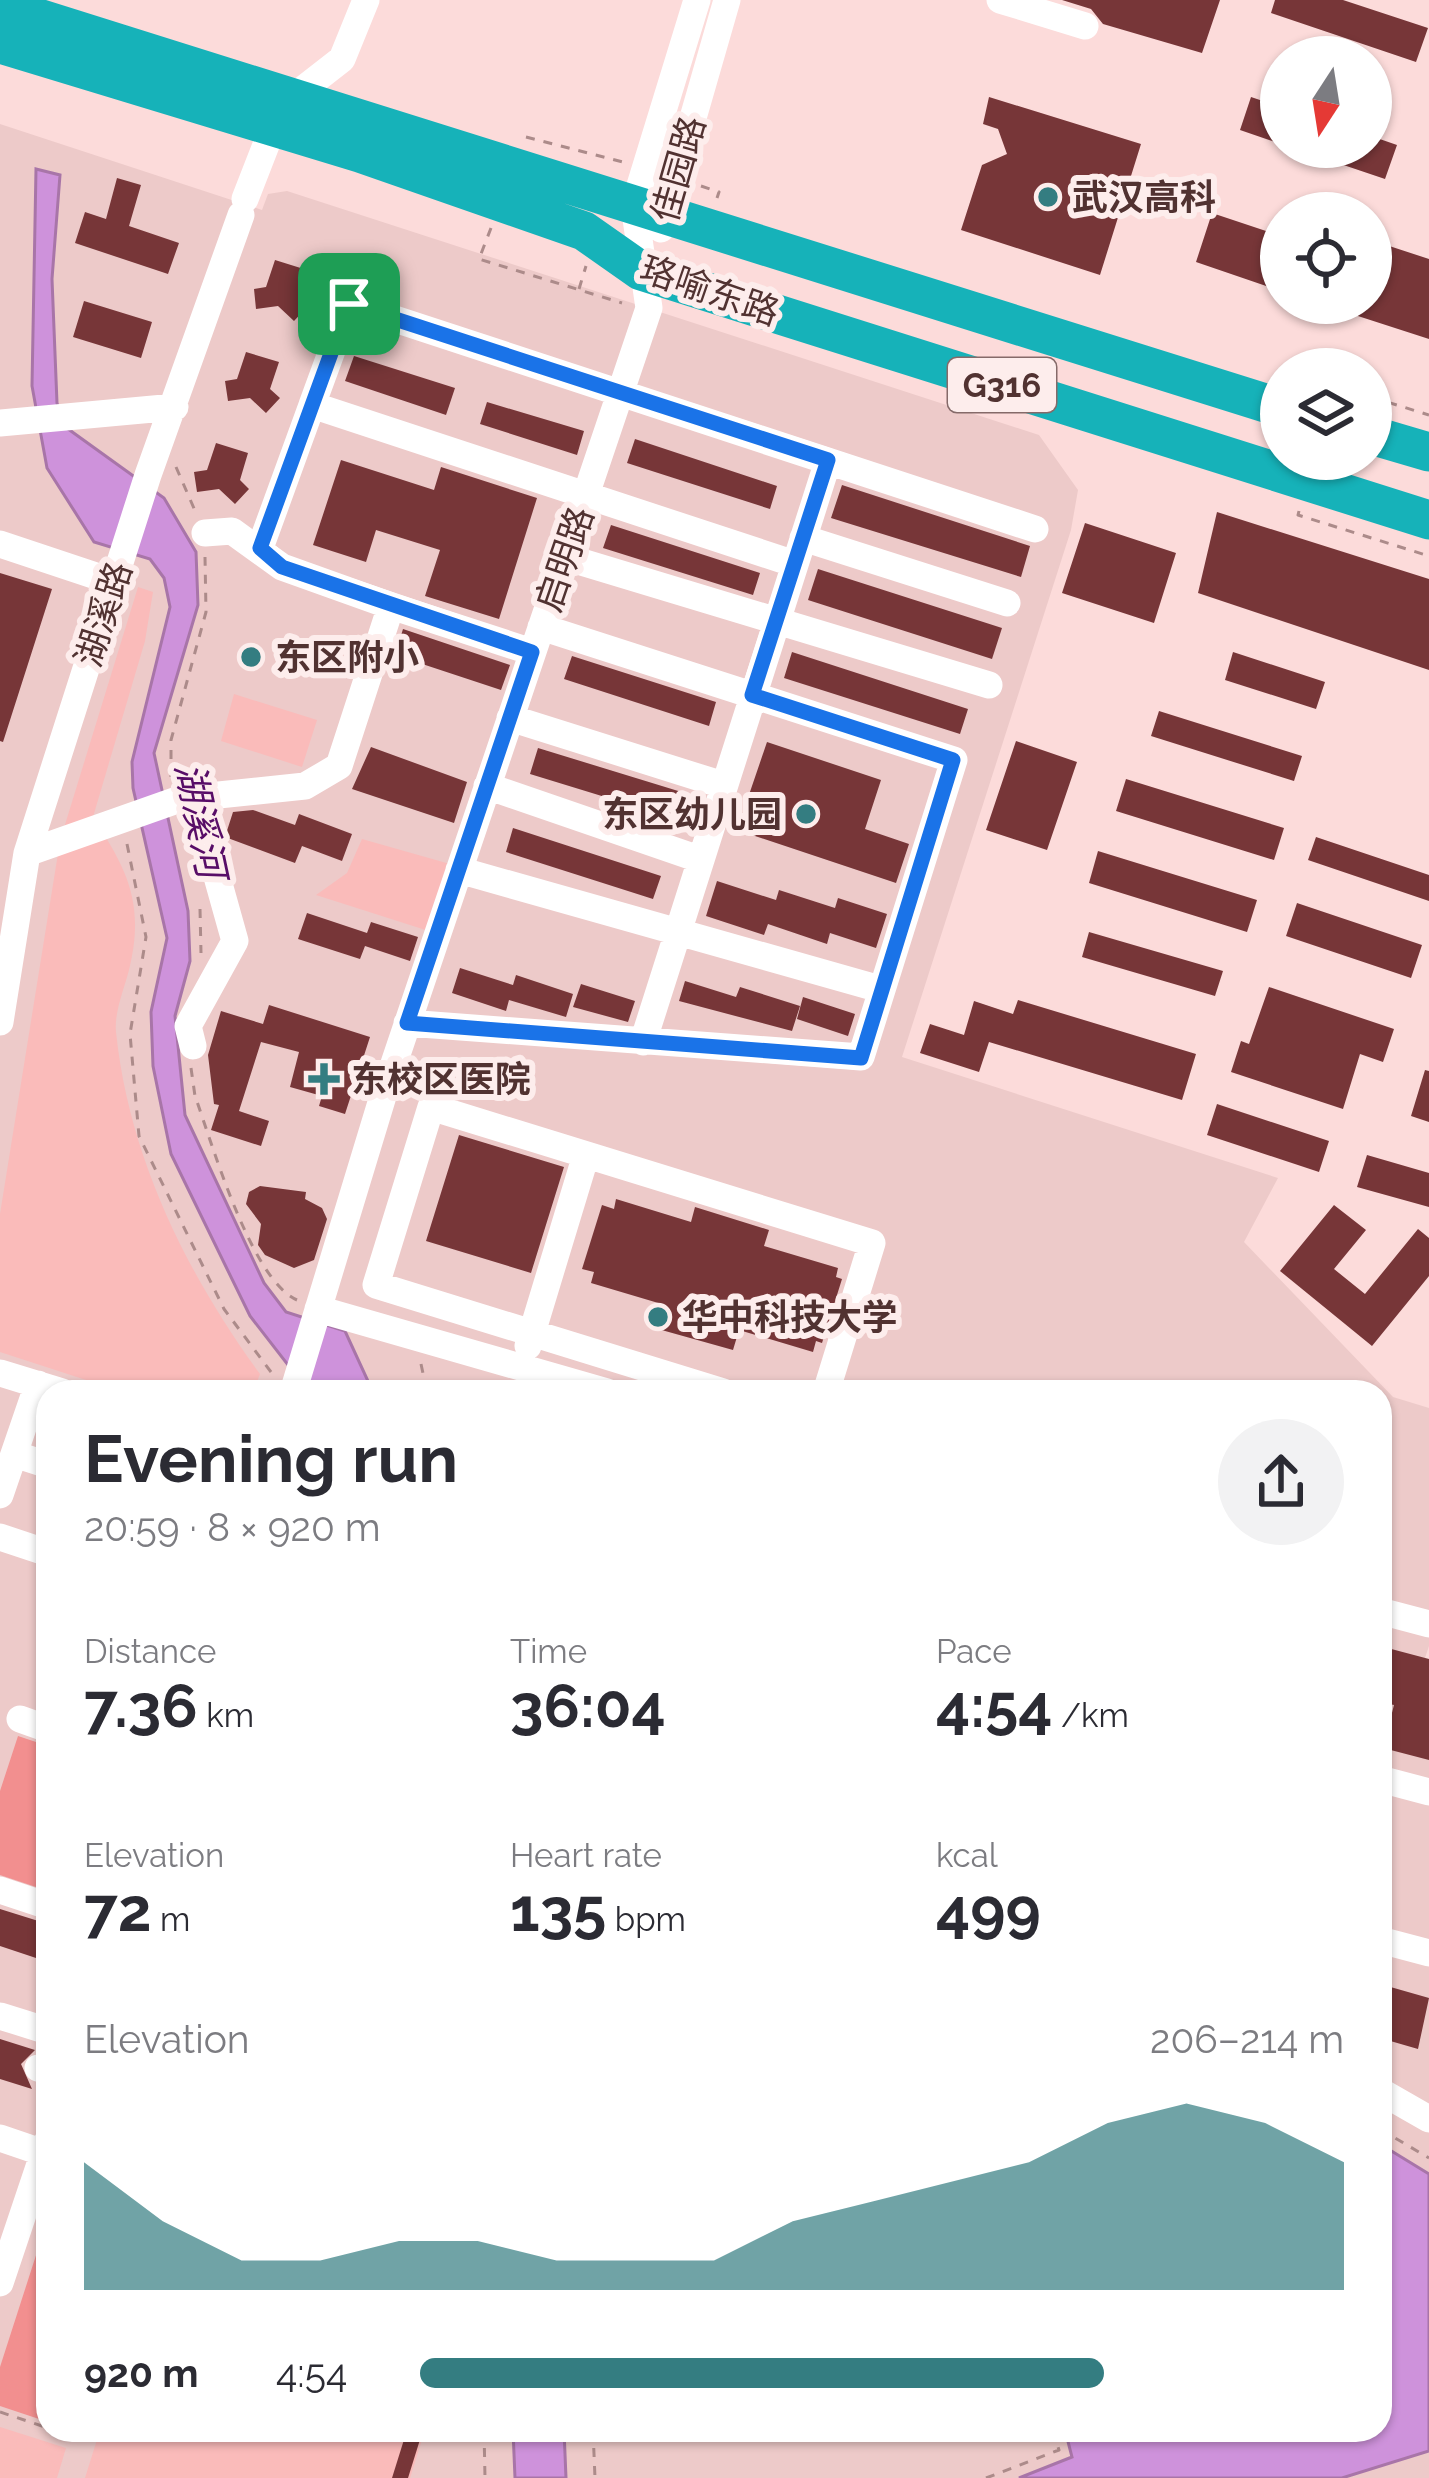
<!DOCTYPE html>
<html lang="en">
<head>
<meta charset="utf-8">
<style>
  body { margin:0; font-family:Raleway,"Noto Sans SC",sans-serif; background:#f2f2f3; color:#2b2b33; height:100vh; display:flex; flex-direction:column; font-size:45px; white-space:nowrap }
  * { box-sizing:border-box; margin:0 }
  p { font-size:39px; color:#7c7c81 }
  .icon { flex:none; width:66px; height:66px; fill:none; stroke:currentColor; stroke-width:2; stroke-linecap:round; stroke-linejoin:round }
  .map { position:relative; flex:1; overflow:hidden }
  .side { position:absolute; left:36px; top:1380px; width:1356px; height:1062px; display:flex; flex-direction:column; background:#fff; border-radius:36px; box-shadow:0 3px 9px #0004 }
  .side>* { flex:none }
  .needle { width:78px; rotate:192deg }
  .controls { position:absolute; left:1260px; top:36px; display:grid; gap:24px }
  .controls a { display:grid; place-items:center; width:132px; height:132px; border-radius:50%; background:#fff; box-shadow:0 3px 9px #0004; font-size:60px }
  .pin { position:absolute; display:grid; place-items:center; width:102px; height:102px; color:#fff; margin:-51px; border-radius:24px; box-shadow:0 6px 18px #0006 }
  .round { display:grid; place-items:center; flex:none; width:126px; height:126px; border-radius:63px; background:#f2f2f3 }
  .overview { display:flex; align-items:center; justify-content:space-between; height:204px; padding:0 48px }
  h1 { font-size:66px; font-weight:700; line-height:90px }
  .metrics { display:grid; grid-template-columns:repeat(3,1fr); gap:18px; height:204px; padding:12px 48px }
  .metrics div { display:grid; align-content:center }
  .metrics b { font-size:60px; font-weight:700 }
  .metrics small { font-size:33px; font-weight:400 }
  .metrics p { font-size:33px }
  .chart { height:336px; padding:24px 48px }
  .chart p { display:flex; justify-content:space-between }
  .chart svg { width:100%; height:216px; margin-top:12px; fill:#347d81; opacity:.7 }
  ul { padding:0 48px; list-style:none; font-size:39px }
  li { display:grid; grid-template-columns:192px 144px 1fr; align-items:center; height:90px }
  li i { height:30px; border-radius:15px; background:#347d81 }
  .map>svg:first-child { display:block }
  .built { fill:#edcac9; fill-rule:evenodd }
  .green { fill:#fabbba }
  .forest { fill:#f28f8f }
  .water { fill:#ce92db; stroke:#a875a8; stroke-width:3 }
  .building { fill:#773638 }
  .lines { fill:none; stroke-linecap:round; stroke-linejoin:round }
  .path { stroke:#ac8b8a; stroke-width:3; stroke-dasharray:9 9; stroke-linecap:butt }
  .minor { stroke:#fff; stroke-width:27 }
  .highway { stroke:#16b2b9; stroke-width:39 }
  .route-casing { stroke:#fff; stroke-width:24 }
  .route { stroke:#1a73e8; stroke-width:15 }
  .poi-dot { fill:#347d81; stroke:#fdedec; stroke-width:4.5 }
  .labels { text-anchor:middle; stroke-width:12; stroke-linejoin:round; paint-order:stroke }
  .shield { fill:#fdedec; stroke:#856a69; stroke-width:3 }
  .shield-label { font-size:33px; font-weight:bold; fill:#513231 }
  .street-label { font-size:36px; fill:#513231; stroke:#fdedec }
  .poi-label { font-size:36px; font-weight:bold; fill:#513231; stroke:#fdedec; text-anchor:start }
  .water-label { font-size:39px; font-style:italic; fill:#580d67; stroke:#fdedec }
</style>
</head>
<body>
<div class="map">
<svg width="1429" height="2478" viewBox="0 0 1429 2478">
  <rect width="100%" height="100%" fill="#fcdbda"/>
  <path class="built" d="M0,124L262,210L268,194L287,191L1039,435L1078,490L1071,530L902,1057L1278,1178L1244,1242L1393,1397L1429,1408V1646L1423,1664L1429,1666V2478H0ZM48,1392H1380V2430H48Z"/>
  <path class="green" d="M138,587L153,592L145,641L93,817C128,871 145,904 129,970C124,989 114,1013 116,1032C129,1157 186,1273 260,1374L253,1392H123L0,1352V1214L60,841Z
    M234,694L317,720L302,767L221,741Z
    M362,839L457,866L435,933L316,895L347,873Z
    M0,2427L66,2448L57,2478H0Z
    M100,2430H425L410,2478H85Z"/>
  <path class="forest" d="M18,1736L48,1746V1891L0,1875V1791Z
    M48,2218V2422L0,2406V2367Z"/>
  <path class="water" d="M36,169L60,175L52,279L57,403L64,426L164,498L196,552L198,605L154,753L188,911L190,961L175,1016L185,1115L264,1283L286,1312L345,1331L373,1392H309L250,1316L171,1154L153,1066L151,1012L167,938L133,788L132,762L170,607L164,578L150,559L94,542L47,468L32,386Z
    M1380,2144L1429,2174V2451L1342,2478H1019L1072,2457L1065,2430H1380Z
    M513,2430H564L566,2478H515Z"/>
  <path class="building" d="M1062,0H1220L1202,53L1103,24L1091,9Z
    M1275,0H1343L1428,28L1416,62L1271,13Z
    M989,97L1141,144L1100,275L961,230L982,165L1007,154L998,129L983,124Z
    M1251,97L1281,107V144L1240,130Z
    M1371,136L1397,145L1385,179L1299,150L1371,147Z
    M117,178L141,185L129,226L179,243L168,274L75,243L85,212L106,219Z
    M1212,213L1281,236V291L1196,262Z
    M1374,241L1429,259V339L1327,306L1371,303Z
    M275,260L307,270L299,297L308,306L294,321L278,306L256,309L254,289L266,287Z
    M84,301L152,322L141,358L73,337Z
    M246,352L279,362L270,389L280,398L266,413L250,398L228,401L225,381L237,379Z
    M354,356L455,388L446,415L345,381Z
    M487,402L584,431L577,455L480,424Z
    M635,439L777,486L770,509L627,463Z
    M216,443L248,453L240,480L249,489L235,504L219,489L197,492L194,472L207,470Z
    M341,460L434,490L441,467L537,498L499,619L425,596L440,550L376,530L366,562L313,545Z
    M842,485L1030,546L1021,577L831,518Z
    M1217,512L1429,579V670L1198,593Z
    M1085,523L1176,553L1154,623L1062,593Z
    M611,525L760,573L753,595L603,548Z
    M818,569L1002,628L992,659L808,600Z
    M0,573L52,589L3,742L0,741Z
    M403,629L510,665L501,690L395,655Z
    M792,652L968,709L960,734L784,678Z
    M1233,652L1325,682L1316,709L1225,680Z
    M572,656L716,702L709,726L564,679Z
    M1159,711L1302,756L1294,781L1151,736Z
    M1016,741L1077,762L1047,850L986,830Z
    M767,742L881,780L865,829L909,844L896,883L737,830Z
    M371,747L467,782L454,823L352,789Z
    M538,748L688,794L680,820L530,774Z
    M1126,779L1284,828L1274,860L1116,811Z
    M253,810L295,825L299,814L352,834L342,861L302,846L295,863L225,837L233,812Z
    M513,828L661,876L653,899L506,852Z
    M1316,837L1429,875V901L1308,860Z
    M1098,851L1257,900L1247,932L1089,883Z
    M717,881L776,900L779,890L835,908L838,898L887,914L876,948L830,933L827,944L768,924L764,935L706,916Z
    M1297,903L1422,945L1411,978L1286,936Z
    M307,913L367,933L371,922L418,937L410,961L365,946L360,959L298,939Z
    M1089,932L1223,971L1215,996L1082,957Z
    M460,968L513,985L516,975L573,994L566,1017L509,1000L506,1011L452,993Z
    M685,981L736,997L740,987L800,1006L792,1031L679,1001Z
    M581,984L635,1001L628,1022L573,1007Z
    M1269,987L1394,1029L1383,1062L1360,1054L1343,1109L1231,1072L1241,1041L1249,1044Z
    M803,997L855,1014L848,1036L797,1019Z
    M1018,1000L1196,1054L1182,1100L989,1042L979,1072L920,1053L930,1024L964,1035L974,1001L1013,1014Z
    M269,1005L370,1037L345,1114L319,1106L322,1096L290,1087L299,1052L261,1042L239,1111L269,1121L261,1146L211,1130L219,1105L214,1104L208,1055L221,1011L263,1024Z
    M1425,1070L1429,1071V1122L1411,1116Z
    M1217,1104L1329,1141L1319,1172L1207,1135Z
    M459,1135L564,1167L531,1273L426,1241Z
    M1367,1155L1429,1173V1207L1357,1187Z
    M260,1186L306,1192L305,1199L322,1208L327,1219L314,1260L294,1268L265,1255L258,1245L261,1224L246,1204L249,1192Z
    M616,1199L691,1222L695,1207L769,1230L764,1246L838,1268L836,1277L842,1279L822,1343L816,1341L813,1352L739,1330L733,1350L658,1329L665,1305L591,1283L594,1272L582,1269L602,1205L614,1209Z
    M1334,1205L1366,1230L1334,1269L1365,1294L1418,1229L1429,1238V1276L1372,1346L1280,1271Z
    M1380,1646L1429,1659V1760L1383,1748L1394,1705L1380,1702Z
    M0,1909L48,1924V1962L0,1946Z
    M1380,1984L1429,1998L1418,2049L1380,2038Z
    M0,2039L35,2050L21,2064L32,2089L0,2079Z
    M407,2430H423L408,2478H392Z"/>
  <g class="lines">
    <path class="path" d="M526,137L623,162
      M701,186L719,192L717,198
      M491,228L479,259L622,303
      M579,289L586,266
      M1371,397L1429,415
      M176,467L196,513
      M1299,511L1298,515L1429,556
      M171,777V740L206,612L205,557
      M127,844L146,937L130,1034L139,1136L224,1309L274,1376
      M200,909L201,953
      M191,1068L195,1096C212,1143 251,1280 297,1300
      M421,1364L427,1392
      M1380,2129L1429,2158
      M0,2412L48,2428
      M53,2430L63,2433
      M484,2430L485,2478
      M593,2430L595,2478
      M986,2478L1059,2450L1052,2430"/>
    <path class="minor" d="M1000,0L1085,26
      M292,98L342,59L366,0
      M245,199L273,127
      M661,229L727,0
      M312,405L349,304L1035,529
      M0,423L175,407
      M205,533L232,531L282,567L391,606
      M803,538L1007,603
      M0,544L114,582
      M260,548L312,405L795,564
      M565,557L989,685
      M510,718L723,785
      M487,786L699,859
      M27,853L180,799L305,786L339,766L391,606L532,652
      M459,870L880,989
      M0,1022L27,853L148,475L241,215
      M407,1023L861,1057L954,760L541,627
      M643,1042L828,461
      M193,1046L188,1026L235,941L195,798
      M318,1309L607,1392
      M528,1346L586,1155
      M0,1373L62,1392
      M293,1392L383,1096L649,308L634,205L697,0
      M723,1392L376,1285L431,1107L872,1243L826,1392
      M14,1454L48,1465
      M0,1495L38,1384
      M0,1537L48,1553
      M1380,1611L1429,1624
      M20,1719L48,1729
      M1380,1779L1429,1792
      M0,1890L48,1906
      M1380,1940L1429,1953
      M0,2016L48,2031
      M38,2068L48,2071
      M1380,2091L1429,2119
      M0,2138L44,2153
      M0,2283L48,2140"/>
    <path class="highway" d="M0,6L1281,408
      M0,44L360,153L584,231L641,271L1429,520
      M1371,435L1429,452"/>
  </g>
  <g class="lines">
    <defs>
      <path id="route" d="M349,304L828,460L752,695L953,760L861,1058L407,1023L532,652L282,567L260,548Z"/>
    </defs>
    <use href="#route" class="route-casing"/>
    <use href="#route" class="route"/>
  </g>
  <g class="poi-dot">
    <circle cx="1048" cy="197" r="12"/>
    <circle cx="251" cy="657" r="12"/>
    <circle cx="806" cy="814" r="12"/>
    <path d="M318 1061h12v12h12v12h-12v12h-12v-12h-12v-12h12z"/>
    <circle cx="658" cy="1317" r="12"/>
  </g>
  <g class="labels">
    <rect class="shield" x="948" y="358" width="108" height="54" rx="9"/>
    <g class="shield-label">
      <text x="1002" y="397">G316</text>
    </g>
    <g class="street-label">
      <text transform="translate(678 169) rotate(-74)" y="13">佳园路</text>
      <text transform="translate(710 290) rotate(19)" y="13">珞喻东路</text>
      <text transform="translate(564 559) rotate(-71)" y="13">启明路</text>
      <text transform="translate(103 614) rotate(-72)" y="13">湖溪路</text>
    </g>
    <g class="poi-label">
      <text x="1072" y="210">武汉高科</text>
      <text x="275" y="670">东区附小</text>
      <text x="782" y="827" text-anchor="end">东区幼儿园</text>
      <text x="351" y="1092">东校区医院</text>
      <text x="682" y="1330">华中科技大学</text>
    </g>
    <g class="water-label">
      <text transform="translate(201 820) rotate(78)" y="14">湖溪河</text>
    </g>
  </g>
</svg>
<div class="controls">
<a><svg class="needle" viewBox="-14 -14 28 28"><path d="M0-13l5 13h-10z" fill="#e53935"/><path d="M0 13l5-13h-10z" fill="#7c7c81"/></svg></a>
<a><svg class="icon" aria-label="locate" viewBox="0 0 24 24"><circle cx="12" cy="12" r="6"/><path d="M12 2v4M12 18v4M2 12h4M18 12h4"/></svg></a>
<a><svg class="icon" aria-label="layers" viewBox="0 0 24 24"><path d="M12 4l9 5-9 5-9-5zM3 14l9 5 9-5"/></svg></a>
</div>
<div class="pin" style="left:349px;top:304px;background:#1e9e55"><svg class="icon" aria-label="arrive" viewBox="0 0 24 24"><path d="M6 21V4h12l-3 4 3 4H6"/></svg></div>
<section class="side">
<div class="overview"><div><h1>Evening run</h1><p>20:59 · 8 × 920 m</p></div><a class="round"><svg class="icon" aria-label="share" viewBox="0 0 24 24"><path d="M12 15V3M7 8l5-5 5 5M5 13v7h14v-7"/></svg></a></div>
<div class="metrics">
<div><p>Distance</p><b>7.36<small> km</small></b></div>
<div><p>Time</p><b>36:04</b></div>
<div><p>Pace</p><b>4:54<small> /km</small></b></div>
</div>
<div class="metrics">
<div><p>Elevation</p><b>72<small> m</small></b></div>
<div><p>Heart rate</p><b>135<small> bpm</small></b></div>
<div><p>kcal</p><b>499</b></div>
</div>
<div class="chart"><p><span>Elevation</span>206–214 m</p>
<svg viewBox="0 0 160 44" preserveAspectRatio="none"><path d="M0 44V18L10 30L20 38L30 38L40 34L50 34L60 38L70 38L80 38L90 30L100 26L110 22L120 18L130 10L140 6L150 10L160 18V44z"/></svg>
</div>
<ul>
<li><b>920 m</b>4:54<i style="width:74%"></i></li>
</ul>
</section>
</div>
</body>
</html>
